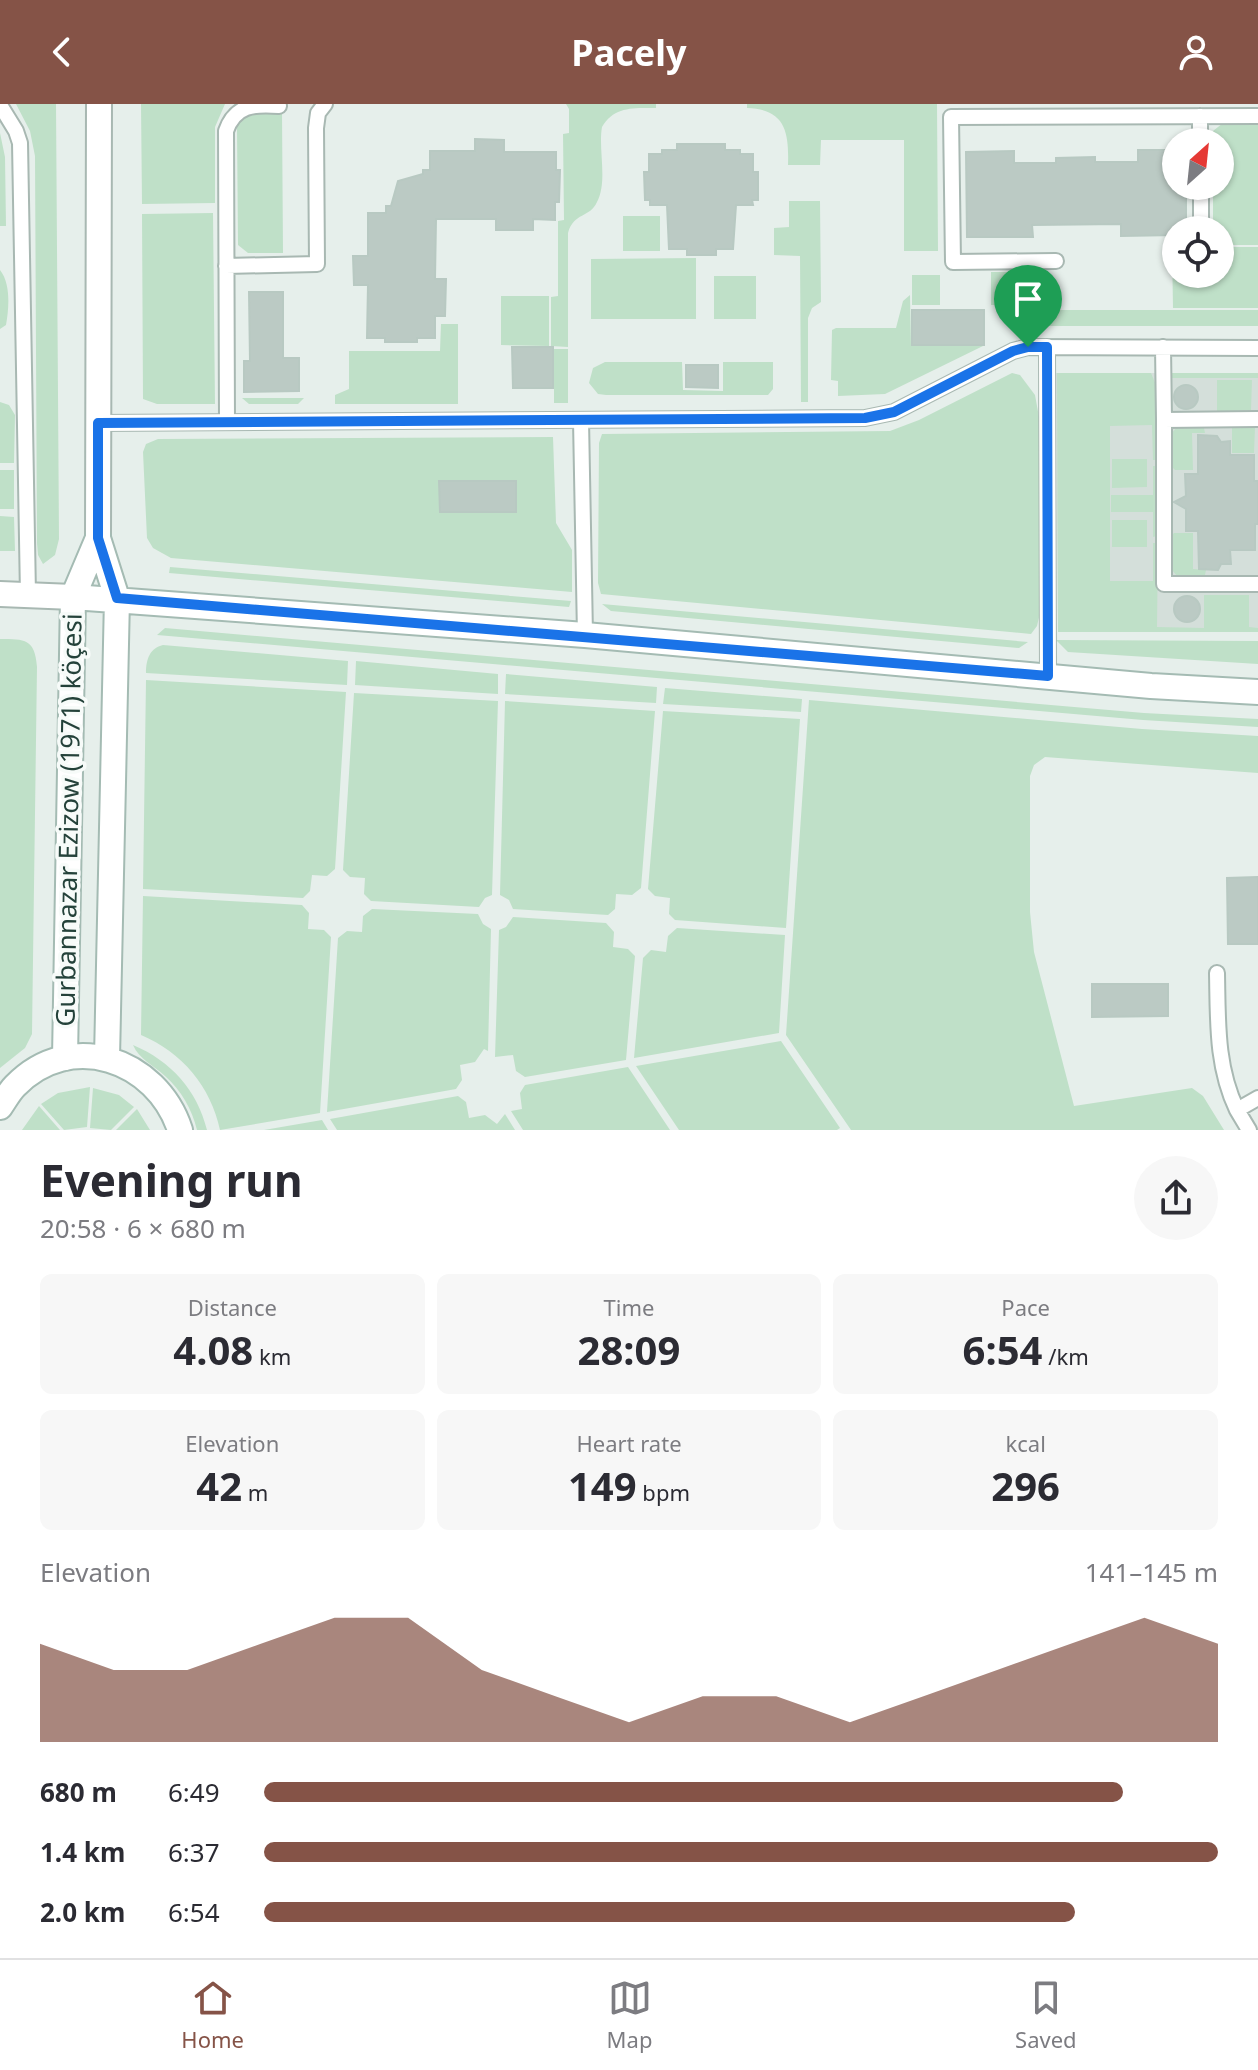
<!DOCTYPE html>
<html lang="en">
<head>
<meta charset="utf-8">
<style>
  body { margin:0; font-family:"Noto Sans",sans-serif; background:#f7f7f7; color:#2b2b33; height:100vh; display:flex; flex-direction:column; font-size:30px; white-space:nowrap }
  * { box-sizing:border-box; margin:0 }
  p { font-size:26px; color:#7c7c81 }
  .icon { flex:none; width:44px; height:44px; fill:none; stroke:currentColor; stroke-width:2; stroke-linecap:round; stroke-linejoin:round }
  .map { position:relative; height:1026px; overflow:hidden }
  .drawer { display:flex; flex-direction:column; background:#fff; flex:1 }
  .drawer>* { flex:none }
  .needle { width:52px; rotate:27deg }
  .tools { position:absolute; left:1162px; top:24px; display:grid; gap:16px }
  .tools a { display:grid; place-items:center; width:72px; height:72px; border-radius:50%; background:#fff; box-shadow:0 2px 6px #0004; font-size:40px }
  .pin { position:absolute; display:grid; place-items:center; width:68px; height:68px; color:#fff; margin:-82px -34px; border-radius:50% 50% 50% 0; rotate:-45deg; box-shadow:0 0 8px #0007 }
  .pin .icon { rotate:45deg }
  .round { display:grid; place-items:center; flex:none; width:84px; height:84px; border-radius:42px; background:#f7f7f7 }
  .head { display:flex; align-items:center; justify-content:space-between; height:136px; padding:0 40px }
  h1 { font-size:44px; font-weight:700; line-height:60px }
  .metrics { display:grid; grid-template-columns:repeat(3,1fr); gap:12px; height:136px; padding:8px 40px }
  .metrics div { display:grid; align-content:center; border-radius:12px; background:#f7f7f7; text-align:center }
  .metrics b { font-size:40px; font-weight:700 }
  .metrics small { font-size:22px; font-weight:400 }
  .metrics p { font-size:22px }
  .chart { height:224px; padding:16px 40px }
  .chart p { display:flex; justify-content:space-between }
  .chart svg { width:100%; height:144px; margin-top:8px; fill:#855347; opacity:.7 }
  ul { padding:0 40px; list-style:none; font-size:26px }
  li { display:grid; grid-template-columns:128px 96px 1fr; align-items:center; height:60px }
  li i { height:20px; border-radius:10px; background:#855347 }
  header { display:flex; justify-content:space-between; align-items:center; height:104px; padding:0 40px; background:#855347; color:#fff; font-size:36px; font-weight:700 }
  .tabs { display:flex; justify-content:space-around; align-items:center; height:112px; border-top:2px solid #e1e1e2; background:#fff; font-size:22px; color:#7c7c81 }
  .tabs a { display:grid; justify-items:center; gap:4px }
  .tabs .current { color:#855347 }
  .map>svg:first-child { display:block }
  .built { fill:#d4dfda }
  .green { fill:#bfe0c8 }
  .building { fill:#bbcac4; stroke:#b8c9c2; stroke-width:2 }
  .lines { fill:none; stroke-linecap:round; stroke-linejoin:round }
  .lane-casing { stroke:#a8b8b2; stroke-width:18 }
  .street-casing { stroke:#a8b8b2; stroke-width:28 }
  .secondary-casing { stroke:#a4bbb3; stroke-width:28 }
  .lane { stroke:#fff; stroke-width:14 }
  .street { stroke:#fff; stroke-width:24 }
  .secondary { stroke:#fff; stroke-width:24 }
  .route-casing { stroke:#fff; stroke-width:16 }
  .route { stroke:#1a73e8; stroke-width:10 }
  .labels { text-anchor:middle; stroke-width:7; stroke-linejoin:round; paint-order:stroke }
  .street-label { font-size:26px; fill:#24423a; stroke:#f7fbf9 }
</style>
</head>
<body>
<header><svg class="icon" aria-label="back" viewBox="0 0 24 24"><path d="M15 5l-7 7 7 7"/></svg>Pacely<svg class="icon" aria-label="person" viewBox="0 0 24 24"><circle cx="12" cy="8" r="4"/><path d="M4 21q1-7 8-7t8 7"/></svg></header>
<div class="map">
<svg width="1258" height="1026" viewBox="0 0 1258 1026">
  <rect width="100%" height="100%" fill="#e6efeb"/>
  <path class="built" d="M1056,269H1258V528H1058Z"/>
  <path class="green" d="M16,0H56L59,435L55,451L43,460L38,451L37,439L35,52L30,27Z
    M141,0H225L215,23V99L142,100Z
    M566,0H656V4C634,4 614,2 602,23C598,46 608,77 597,98C590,114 574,108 568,129V243L551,242V193L558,192V117L564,116L563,30L569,29V5Z
    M747,0H937L938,147H904V36H821L820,61H788C789,29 786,5 747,4Z
    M249,8H282L283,149H248L238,141L237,23L238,17Z
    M1258,19V141H1220V126H1213V82H1220V38H1213V27L1223,19Z
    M0,29L5,53L6,122H0Z
    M789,97H820L821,198L812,204L808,214V298H801L800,152L774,151V124L789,123Z
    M213,109L215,300H157L143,295L142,110Z
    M623,112H660V147H623Z
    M1172,143H1176V170H1220V143H1258V204H1173Z
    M696,154V215H591V155Z
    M0,166C11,180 9,204 6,221L0,225Z
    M991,168H1020V201H991Z
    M912,171H940V201H912Z
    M714,172H756V215H714Z
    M910,191L911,242H983L885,290L838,292V277L831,276L832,226L836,224H896L903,197Z
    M501,192H549V242L501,241Z
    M1024,206H1258V222H1024Z
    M441,220H458V300H335V291L349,285V247H440Z
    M554,245H568V299H554Z
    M605,258H682L683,286L723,287V258H773V285L768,291H606L598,290L589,279L593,264Z
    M1012,269L1020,271L1035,291L1039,313L1043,496L1037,522L1031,530L601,490L598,479L599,339L602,330L890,327L919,316Z
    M1057,269H1151L1156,281L1157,356H1153L1152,321L1110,322V477H1153V439H1158L1157,523L1204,524V491H1249V523L1258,524V528H1058Z
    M1171,269H1258V274H1171Z
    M1217,276H1252L1251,306L1217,308Z
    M242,294H304L298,300H249Z
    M0,298L9,301L15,311L14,359H0Z
    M1177,323L1204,324L1205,329H1192L1193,366H1175L1171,362V330Z
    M1232,323H1255L1254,349H1232Z
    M553,333L556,419L572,446V488L171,454L153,444L147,434L143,348L146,340L158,335Z
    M1112,355H1147V383L1112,384Z
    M1153,362H1157V432L1153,433V408H1111V391H1153Z
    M0,366H14V405H0Z
    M0,412L14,413L15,447H0Z
    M1112,416H1147V443H1112Z
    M1174,429H1193V465L1206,466L1205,471L1177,472L1172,466L1171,432Z
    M170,463L571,497L569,503L169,469Z
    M602,500L1028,538L1019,544L611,507Z
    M165,524L1144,609L1258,615V623L1143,616L157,531Z
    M0,535C25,535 35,535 37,563L32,930L25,944L0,964Z
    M1056,536L1258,537V560L1068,548Z
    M163,541L348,557L347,581L146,569C146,555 150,544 163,541Z
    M356,557L498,570V590L355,581Z
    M506,570L657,583L656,599L505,590Z
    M146,576L346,588L335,765L327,772L312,771L310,787L303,794L143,785Z
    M665,584L802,595L801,608L663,600Z
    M354,589L498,597L492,791L485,794L479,803L371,797L364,790L365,774L350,773L343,766Z
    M809,596L1142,625L1258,632V669L1045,653L1034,661L1030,672V808L1034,848L1074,1002L1192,984L1203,992L1224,1026H851L786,931Z
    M505,597L655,607L641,784L632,791L616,790L615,805L608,811L513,805L509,796L500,791Z
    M663,607L800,615L786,824L675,816L669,810L670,794L655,792L648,785Z
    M143,792L302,801L309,809L308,825L324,826L331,833L320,1009L220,1026C211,983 182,948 141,931Z
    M372,805L478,810L483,820L491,825L488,947L484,945L475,958L460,961L462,976L456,985L327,1008L338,834L347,827L362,828L363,812Z
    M513,813L606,819L614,828L613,843L628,845L635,852L626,956L525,973L516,967L513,951L495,953L499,826L506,823Z
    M677,824L785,831L779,929L634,954L643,854L651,846L666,848L668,832Z
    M781,937L840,1024L837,1026H679L636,962Z
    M133,941C171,957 197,986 207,1026H197C192,1005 181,986 165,972C153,961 139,955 133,941Z
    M628,963L670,1026H523L511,1007L522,1005L520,989L525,981Z
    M90,983L87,1023L64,1026L41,1000L58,989Z
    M93,984L119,991L134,1003L111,1026L90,1024Z
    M458,992L466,998L469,1014L485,1011L497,1020L505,1010L515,1026H337L330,1015Z
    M39,1002L60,1026H22Z
    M137,1005L150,1026H116Z
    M322,1016L328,1026H264Z"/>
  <path class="building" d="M475,35L504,36V48H556V66H560L559,98H555V116L533,115V126H496V115H436L435,175H446L445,212H435V234H417V238H385V234H367L368,181H354L353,152H368V109H386V102H391L398,77L423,70V66H430V47H475Z
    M677,40H725V46H740V50H753V68H758V96H752L753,101H736L733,145H716V151H687V145H669L667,101H650V96H645L644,68H649V50H662V46H677Z
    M1138,46H1176V82H1186V126H1176V131L1121,132V120L1032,121L1033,133H967L966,48L1014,47V59H1056V54L1095,53V58H1138Z
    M249,188H283V254H299V287L244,288V257H250Z
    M912,206H984V241H912Z
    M512,243H553V284H513Z
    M686,261H718V284L686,283Z
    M1174 293a12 12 0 1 1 24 0a12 12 0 1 1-24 0Z
    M1198,331L1217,332L1221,338L1230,337V351H1254V377H1258V420H1255V446H1230L1231,460H1221L1218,466L1199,465L1198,427H1186V405L1174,398L1186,392L1185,370H1198Z
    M439,377H516V408H440Z
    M1174 505a13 13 0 1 1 26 0a13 13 0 1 1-26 0Z
    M1258,773V840H1228L1227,774Z
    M1092,880H1168V912L1092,913Z"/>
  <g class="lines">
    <defs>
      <path id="lane" d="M0,1L16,27L20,39L28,491
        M1200,12V38
        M1201,82V126
        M1056,157L953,158L951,13L1258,12
        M226,162L317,160L316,24L318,9L325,0
        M1047,243L1048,572
        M1163,243L1164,316
        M1258,315L1164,316V480H1258
        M581,316L585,531
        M227,318L226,27C235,1 254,0 279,2
        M98,319L865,314L894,308L1013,247L1028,243L1258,244
        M1217,869C1218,917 1216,962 1237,1006
        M1249,1026L1237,1006L1258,994"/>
      <path id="street" d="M98,434L99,0
        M0,490L73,493"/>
      <path id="secondary" d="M98,434L117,494L107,954
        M73,493L585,531L1151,582L1258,588
        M65,954L73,493L98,434
        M0,1003C5,996 9,988 15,982C70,925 157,955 180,1026"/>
    </defs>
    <use href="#lane" class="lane-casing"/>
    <use href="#street" class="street-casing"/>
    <use href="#secondary" class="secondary-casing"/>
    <use href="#lane" class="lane"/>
    <use href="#street" class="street"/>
    <use href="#secondary" class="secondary"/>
  </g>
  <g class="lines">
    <defs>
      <path id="route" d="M1028,243H1047L1048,572L117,494L98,434V319L865,314L894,308L1013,247Z"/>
    </defs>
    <use href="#route" class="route-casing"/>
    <use href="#route" class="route"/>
  </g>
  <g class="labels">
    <g class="street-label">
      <text transform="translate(69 716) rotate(-89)" y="9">Gurbannazar Ezizow (1971) köçesi</text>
    </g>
  </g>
</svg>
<div class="tools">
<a><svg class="needle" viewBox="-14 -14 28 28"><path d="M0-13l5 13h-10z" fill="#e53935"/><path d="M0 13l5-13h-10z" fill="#7c7c81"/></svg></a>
<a><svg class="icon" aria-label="locate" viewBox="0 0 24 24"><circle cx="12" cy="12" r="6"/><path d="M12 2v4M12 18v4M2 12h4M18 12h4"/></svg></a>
</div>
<div class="pin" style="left:1028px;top:243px;background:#1e9e55"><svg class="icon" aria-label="arrive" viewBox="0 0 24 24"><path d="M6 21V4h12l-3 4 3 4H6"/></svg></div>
</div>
<section class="drawer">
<div class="head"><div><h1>Evening run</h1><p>20:58 · 6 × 680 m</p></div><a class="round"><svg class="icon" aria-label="share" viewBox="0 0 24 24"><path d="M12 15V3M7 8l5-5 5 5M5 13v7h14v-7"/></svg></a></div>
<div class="metrics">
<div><p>Distance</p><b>4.08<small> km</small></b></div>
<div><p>Time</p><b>28:09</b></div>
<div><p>Pace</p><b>6:54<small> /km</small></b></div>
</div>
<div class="metrics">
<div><p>Elevation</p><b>42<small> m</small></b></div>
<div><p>Heart rate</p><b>149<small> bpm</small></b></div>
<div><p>kcal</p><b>296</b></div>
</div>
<div class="chart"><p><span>Elevation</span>141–145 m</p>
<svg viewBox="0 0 160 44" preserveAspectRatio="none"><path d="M0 44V14L10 22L20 22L30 14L40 6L50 6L60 22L70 30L80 38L90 30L100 30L110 38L120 30L130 22L140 14L150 6L160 14V44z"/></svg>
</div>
<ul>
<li><b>680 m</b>6:49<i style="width:90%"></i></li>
<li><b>1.4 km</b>6:37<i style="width:100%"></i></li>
<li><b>2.0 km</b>6:54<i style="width:85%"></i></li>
</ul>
</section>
<nav class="tabs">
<a class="current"><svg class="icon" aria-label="home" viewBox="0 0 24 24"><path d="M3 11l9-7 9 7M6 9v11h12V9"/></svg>Home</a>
<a><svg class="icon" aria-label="map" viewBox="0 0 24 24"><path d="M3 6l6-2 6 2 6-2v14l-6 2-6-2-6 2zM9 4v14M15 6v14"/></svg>Map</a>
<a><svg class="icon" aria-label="saved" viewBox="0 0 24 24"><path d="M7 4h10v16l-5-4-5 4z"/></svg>Saved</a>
</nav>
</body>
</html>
